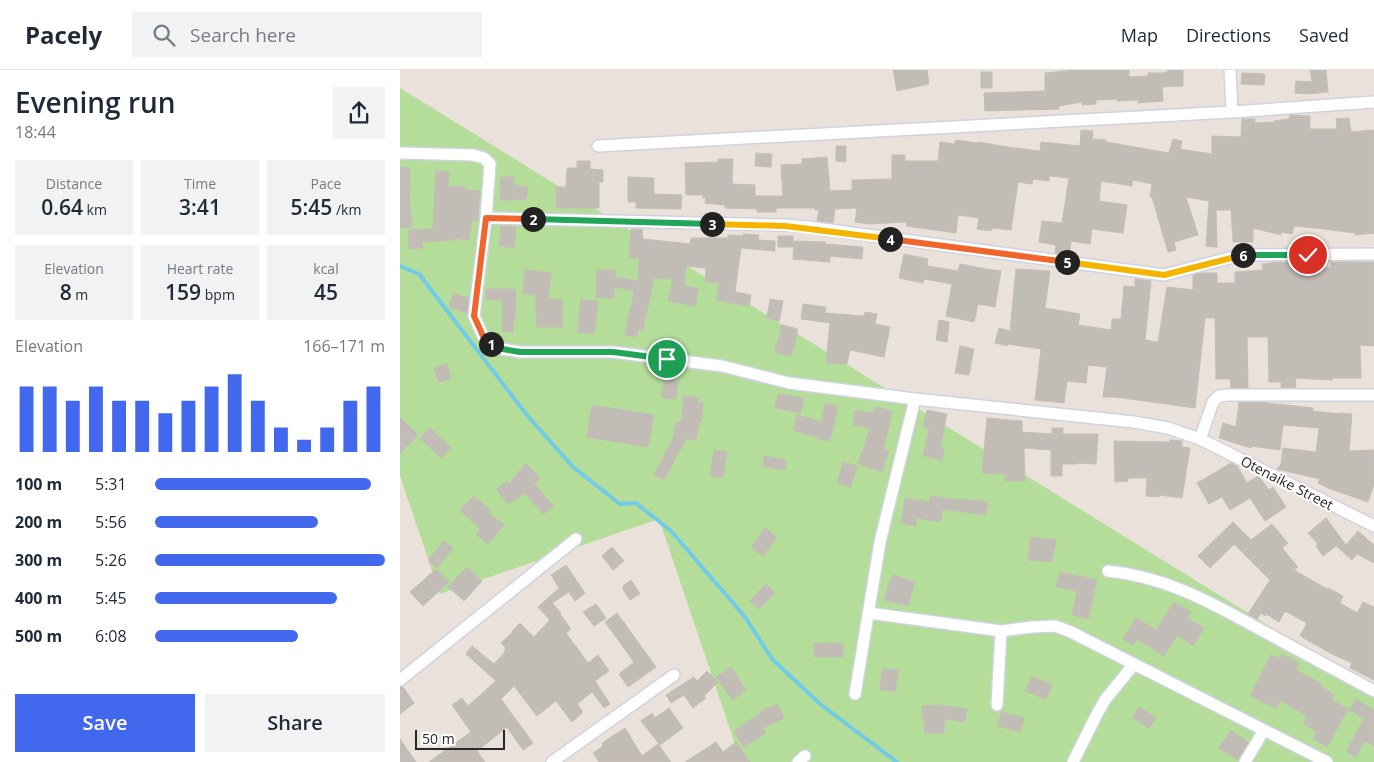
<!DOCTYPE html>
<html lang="en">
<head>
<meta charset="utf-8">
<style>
  body { margin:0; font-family:"Open Sans",sans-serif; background:#f2f2f3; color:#1f2937; height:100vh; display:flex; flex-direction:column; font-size:19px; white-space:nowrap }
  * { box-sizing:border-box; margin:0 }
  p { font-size:16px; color:#747a83 }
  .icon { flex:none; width:28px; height:28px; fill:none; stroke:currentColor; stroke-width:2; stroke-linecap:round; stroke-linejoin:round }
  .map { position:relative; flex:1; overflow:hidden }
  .side { display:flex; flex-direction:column; background:#fff; width:400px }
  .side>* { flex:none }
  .scale { position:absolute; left:15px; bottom:12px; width:90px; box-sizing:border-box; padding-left:5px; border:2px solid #282828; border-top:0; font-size:14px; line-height:18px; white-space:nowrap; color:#282828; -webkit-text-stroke:4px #fff; paint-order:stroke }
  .pin { position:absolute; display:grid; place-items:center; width:42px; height:42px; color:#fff; margin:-21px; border:2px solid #fff; border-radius:50%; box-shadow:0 1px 5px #0007 }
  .km { position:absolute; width:25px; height:25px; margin:-12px; border-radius:50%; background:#222; color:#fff; font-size:14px; line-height:25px; text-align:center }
  .round { display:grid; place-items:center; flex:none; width:52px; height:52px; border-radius:0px; background:#f2f2f3 }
  .overview { display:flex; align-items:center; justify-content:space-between; height:85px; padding:0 15px }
  h1 { font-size:28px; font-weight:600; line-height:38px }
  .figures { display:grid; grid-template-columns:repeat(3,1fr); gap:8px; height:85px; padding:5px 15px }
  .figures div { display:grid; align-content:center; border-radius:0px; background:#f2f2f3; text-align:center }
  .figures b { font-size:21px; font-weight:600 }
  .figures small { font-size:14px; font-weight:400 }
  .figures p { font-size:14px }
  .chart { height:140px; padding:10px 15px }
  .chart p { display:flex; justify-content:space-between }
  .chart svg { width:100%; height:90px; margin-top:5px; stroke:#4268ee; stroke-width:6 }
  .action { display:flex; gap:10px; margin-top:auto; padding:10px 15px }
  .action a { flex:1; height:58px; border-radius:0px; background:#4268ee; color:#fff; font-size:20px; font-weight:600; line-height:58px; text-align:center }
  .action a+a { background:#f2f2f3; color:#1f2937 }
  ul { padding:0 15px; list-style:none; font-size:16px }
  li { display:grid; grid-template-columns:80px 60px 1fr; align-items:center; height:38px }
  li i { height:12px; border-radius:6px; background:#4268ee }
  header { display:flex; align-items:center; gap:30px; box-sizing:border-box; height:70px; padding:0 25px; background:#fff; border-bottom:1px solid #e0e1e3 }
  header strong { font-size:24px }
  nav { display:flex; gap:28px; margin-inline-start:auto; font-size:18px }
  .search { width:350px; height:45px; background:#f2f2f3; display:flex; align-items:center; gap:12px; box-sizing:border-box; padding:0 18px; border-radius:0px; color:#747a83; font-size:19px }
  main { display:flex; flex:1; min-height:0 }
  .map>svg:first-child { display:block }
  .green { fill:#b3dd99 }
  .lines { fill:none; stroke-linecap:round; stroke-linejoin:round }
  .stream { stroke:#72cbe6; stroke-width:4 }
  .building { fill:#c2bcb7; stroke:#c4beb4 }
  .minor-casing { stroke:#cfd3e0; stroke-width:14 }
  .minor { stroke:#fff; stroke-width:11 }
  .split-1-casing { stroke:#fff; stroke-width:10 }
  .split-2-casing { stroke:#fff; stroke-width:10 }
  .split-3-casing { stroke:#fff; stroke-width:10 }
  .split-4-casing { stroke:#fff; stroke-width:10 }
  .split-5-casing { stroke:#fff; stroke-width:10 }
  .split-6-casing { stroke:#fff; stroke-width:10 }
  .split-7-casing { stroke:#fff; stroke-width:10 }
  .split-1 { stroke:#22a559; stroke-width:6 }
  .split-2 { stroke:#f0652b; stroke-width:6 }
  .split-3 { stroke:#22a559; stroke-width:6 }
  .split-4 { stroke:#f5b400; stroke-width:6 }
  .split-5 { stroke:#f0652b; stroke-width:6 }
  .split-6 { stroke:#f5b400; stroke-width:6 }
  .split-7 { stroke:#22a559; stroke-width:6 }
  .labels { text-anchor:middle; stroke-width:4; stroke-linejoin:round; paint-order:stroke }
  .street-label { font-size:14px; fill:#282828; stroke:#fff }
</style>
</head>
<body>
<header>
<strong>Pacely</strong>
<div class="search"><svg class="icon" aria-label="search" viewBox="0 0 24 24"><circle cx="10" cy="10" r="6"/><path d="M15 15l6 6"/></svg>Search here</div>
<nav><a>Map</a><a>Directions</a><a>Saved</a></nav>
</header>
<main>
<section class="side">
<div class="overview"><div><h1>Evening run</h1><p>18:44</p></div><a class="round"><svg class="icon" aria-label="share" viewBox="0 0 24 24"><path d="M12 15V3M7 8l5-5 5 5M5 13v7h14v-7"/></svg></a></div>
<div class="figures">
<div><p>Distance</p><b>0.64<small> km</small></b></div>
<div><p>Time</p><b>3:41</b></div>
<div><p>Pace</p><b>5:45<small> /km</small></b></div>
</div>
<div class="figures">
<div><p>Elevation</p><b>8<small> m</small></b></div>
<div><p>Heart rate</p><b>159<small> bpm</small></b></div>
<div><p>kcal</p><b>45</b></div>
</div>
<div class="chart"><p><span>Elevation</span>166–171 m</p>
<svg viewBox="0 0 160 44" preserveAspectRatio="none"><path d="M5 44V12M15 44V12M25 44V19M35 44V12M45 44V19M55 44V19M65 44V25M75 44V19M85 44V12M95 44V6M105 44V19M115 44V32M125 44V38M135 44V32M145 44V19M155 44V12"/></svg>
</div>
<ul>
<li><b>100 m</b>5:31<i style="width:94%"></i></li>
<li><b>200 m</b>5:56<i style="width:71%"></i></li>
<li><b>300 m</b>5:26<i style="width:100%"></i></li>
<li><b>400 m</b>5:45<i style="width:79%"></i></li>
<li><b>500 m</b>6:08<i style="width:62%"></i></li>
</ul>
<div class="action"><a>Save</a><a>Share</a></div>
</section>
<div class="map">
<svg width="974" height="692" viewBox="0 0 974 692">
  <rect width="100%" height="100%" fill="#eae2da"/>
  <path class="green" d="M0,18L974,621V692H341L259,449L40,524L0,406Z"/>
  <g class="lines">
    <path class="stream" d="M0,196L19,204L126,344L173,397L220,434L236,433L271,461L345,547L372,589L420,634L497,692"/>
  </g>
  <path class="building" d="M493,0H527L529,14L497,21Z
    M675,0H729V7L748,6V3H765V2H768V0H783V16L762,17L763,31L738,33V30L717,31V29L696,30V34L682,35V32L659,36V39L585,41L584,23L645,21V3Z
    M910,0H926L928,22L908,24L895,23L896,11L912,12Z
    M581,2H592V18H581Z
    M842,3L865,4L864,15L841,14Z
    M890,45L910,46V59H937L936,49L949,48L951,62L974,60V163L955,165V163L924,159L894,156L892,164L881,162V165L853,158V172H833L831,140H816L817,177L806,176L809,131L786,127L798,165L774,172L776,180L768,182L752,127H750L752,114L733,110L732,116L701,111L699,131L727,135L723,163L692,159L690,174L671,171L669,185L655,183L656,175L639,172L642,151L662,153L669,108L649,106V111L633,109L632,114L618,112L611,160L592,158L591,161L577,159L579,148L558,145L556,163L506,156L507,152L469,154L455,152L457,138L435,139L433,153L417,151L419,140H415V138H376V142H357V139L325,138V135L305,133L306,128H303V125H286L285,93L318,92V89H333L332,114L355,115V126H383L381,95L402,94V89L427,87L430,121L452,120V110L492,109V85H505V91H538L540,72L555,74L556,70L577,73L578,72L607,77L640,81L641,72L680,76L681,60L693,61L692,69L706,70V72L769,83L773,69L782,71L780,79L812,84V66L841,67L842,49H855V53L875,52L874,51L889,49Z
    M436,76H446V92L436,91Z
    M356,83L372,84L371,97L355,96Z
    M177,91H190V99L203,100V112H199V138H156V117H166L167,98H177Z
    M0,97L10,98L9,125L12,157L0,158Z
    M36,101L49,102L48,116L65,117V120L80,121L78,151L72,150L69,170L55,168V170L22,172L23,178L9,179L8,160L33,159Z
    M101,107H114V115L128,117L126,130L113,129V130H100Z
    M228,107L254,108V124L282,125L281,139L236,138V132H228Z
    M101,156L116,157L114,178L99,176Z
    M231,159H242L243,169L290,174L291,168H328V165L343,166V164L359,165L358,170L375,171V181L341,178L335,222L351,225L349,236L316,230L319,213L305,212L306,198L286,196L284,216L298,218L295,236L268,231L273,209L254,208L243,260L238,259L237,267L225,265L234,221L214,217V228H196L197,200H215V207L238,211L239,188H229Z
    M378,166H393V177H378Z
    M394,171L426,172L425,174L463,177L462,189L430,186V192L393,189Z
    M504,184L528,189L527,196L558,201L560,194L586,199L601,201L595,237L578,234L574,252L546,246L552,214L524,209L523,213L499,208Z
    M880,192H901L902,200L913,197L931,198V192H974V276L960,275L961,308H933L932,310L895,308L896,317L881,318V312H869L868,267H847L848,318H831L830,309H816L815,248H805L795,338L731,329L715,327H703L707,297L688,295L686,313L667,311L664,333L635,330L641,279L608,274L607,276L595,273L599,258L610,261L616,199L650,201L645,238L680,244L678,255L711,260L712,249H721L724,216L735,217V209L751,211L745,270L758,272L767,217L793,220V205L801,203H817V213H835V202L863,200L862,194Z
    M125,200L151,203L148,230L162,229L163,257H137L135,225L123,224Z
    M86,219H116L115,251L113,250V262L102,261L103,230L86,229Z
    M53,223L69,228L67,243L49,237Z
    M370,229L383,231L379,251L367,248Z
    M181,230L198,231L194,264L177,262Z
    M403,234L426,237L425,243L464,246L465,242L477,244L475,254L490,257L484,287L450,280L447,294L426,293L430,253L401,249Z
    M539,250L549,252L547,272L536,270Z
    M382,255L398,259L391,286L375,282Z
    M560,276L574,279L569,305L555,303Z
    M47,294L51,309L38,312L34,298Z
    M264,309L278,311L276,329L262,328Z
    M378,324L404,328L401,343L375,338Z
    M284,326L298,328V333H303L301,352H299L296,370L286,369L264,410L254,405L273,368L276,352L281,353Z
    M839,332H858L913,338V341L940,344V343L952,344L949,381L974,380V414L968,432L928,418L918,413L920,409L877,399L881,394L883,378L916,382L919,358L883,355L880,380L851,376V378L819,368L823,353L836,357Z
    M425,333L438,336L430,371L418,369V367L393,360L397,345L421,352Z
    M192,335L254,345L248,377L187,367Z
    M476,337L492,341L484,379L489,381L482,402L458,394L470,358L453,355L455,340L474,343Z
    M527,340L547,344L540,377L544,378L542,390L523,386L529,358L523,357Z
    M0,347L18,365L0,383Z
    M587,348L622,351V362L652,364V358H663V364H698L696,394L678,393V394H662V406H651V380L624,378L625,411H605V404L582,403Z
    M30,358L51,378L41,388L20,368Z
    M770,370L782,371V377L790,378L782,428L759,425V427L746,426L747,408H728V411L715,412L714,371L770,372Z
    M314,380L327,382L323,408L310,406Z
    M364,386L386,390L385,400L363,397Z
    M443,392L457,396L451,417L437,413Z
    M126,393L140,408L134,413L154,437L143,444L125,423L110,433H107L97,419L107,411L109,414Z
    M831,393L837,396L847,413L858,406L860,408L869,420L873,417L886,437L865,451L850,428L830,440L822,427L809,434L797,413Z
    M74,426L91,441L89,443L104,455L88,474L76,464L80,459L60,440Z
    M530,426L562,430V429L588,432L586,445L543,439L541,452L517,448L516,456L501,453L505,428L529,432Z
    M926,448L946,475L958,461L974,475V493L957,484L952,490L936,476L923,486L916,476L918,474L908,463Z
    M833,452L851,470L872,454L888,473L882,478L898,497L894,500L927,519L928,518L943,526L940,533L957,543L963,532L974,537V610L950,598L952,593L932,584L900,566L907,553L885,541L879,552L866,544L865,546L861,543L857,549L848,544L870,510L834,474L810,498L798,486Z
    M365,458L377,467L363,486L351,477Z
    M631,467L656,470L652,492L628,490Z
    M44,471L53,478L37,498L28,490Z
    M212,477L224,491L213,500L202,486Z
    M166,495L185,523L175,531L169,522L152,533L161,543L160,544L171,559L166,563L188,593L198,585L209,601L195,611L210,634L204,638L192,622L177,634L183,642L172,652L156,631L137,646L114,616L101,629L133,673L123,680L107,657L77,681L85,692H29L71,662L52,635L62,628L68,636L96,611L66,584L72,576L94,594L105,582L104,580L106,578L101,573L113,562L112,561L120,553L134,567L150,550L138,537L159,518L151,505Z
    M67,497L82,511L64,531L48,517Z
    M36,499L49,512L23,536L10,522Z
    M660,502L697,510L688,549L672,545L677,521L656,517Z
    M492,505L515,512L508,536L484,530Z
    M231,510L240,524L230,530L223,519V516Z
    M366,514L375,523L359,539L350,531Z
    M774,532L791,542L787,548L804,558L793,576L777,565L764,586L737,569L733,575L723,569L736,548L756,560Z
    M196,534L206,548L194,556L183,542Z
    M217,543L256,597L228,617L219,604L234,592L205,552Z
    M414,573L443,574V587H414Z
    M881,584L899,593L896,600L922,614L920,616L935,625L932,630L948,639L927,677L913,669L917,662L903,653L907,646L880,630L876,638L850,626L871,585L879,589Z
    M331,597L346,620L332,630L316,607Z
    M482,599L498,600L496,621L480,620Z
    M307,601L318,612L304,626L306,628L293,638L284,625L271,633L266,625L294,607L297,611Z
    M632,606L652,615L646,629L625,621Z
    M0,617H3L14,633L0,644Z
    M956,629L974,640V676L964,671L956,687L946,682L964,649L949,640Z
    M377,634L384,648L363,658L366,663L344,677L334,661L361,643L360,641Z
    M541,635L567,639L565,652L545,649L544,663H524L525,649H523L522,636Z
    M739,637L756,648L749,658L732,648Z
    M269,638L283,658L260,675L241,651L252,643L255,648Z
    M601,642L624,648L620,662L598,656Z
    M225,658L242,686L258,674L271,692H199L193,683L203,676L202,673Z
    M831,660L848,672L838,690L819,678Z
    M0,669L16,692H0Z
    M316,672L323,682L336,672L350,692H285Z"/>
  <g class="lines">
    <defs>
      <path id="minor" d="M830,0L832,42
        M198,76L832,42L974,32
        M0,83L73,85L84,88L90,94L86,148L385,155L408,157L764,205L841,185L974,184
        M86,148L74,246L83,266L96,278L120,282H213L322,296L389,313L515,329
        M800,369L974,456
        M708,501C767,507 812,533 863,561C900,581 937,601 974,621
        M469,543L601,561L632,557L655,556L671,562L927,692
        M0,610L176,469
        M455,624L480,472L515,329L734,352L768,358L800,369L813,332L819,326L828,325H974
        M597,635L601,561
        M152,692L274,605
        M398,692L405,686
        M673,692L697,644L705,630L734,594
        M845,692L864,660"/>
    </defs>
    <use href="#minor" class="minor-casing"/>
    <use href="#minor" class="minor"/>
  </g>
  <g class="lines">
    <defs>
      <path id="split-1" d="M91,274L96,278L120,282H213L267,289"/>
      <path id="split-2" d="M91,274L83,266L74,246L86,148L133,149"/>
      <path id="split-3" d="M133,149L312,154"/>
      <path id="split-4" d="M312,154L385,156L490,169"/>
      <path id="split-5" d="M490,169L667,192"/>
      <path id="split-6" d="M667,192L764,205L843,185"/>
      <path id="split-7" d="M843,185H908"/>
    </defs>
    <use href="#split-1" class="split-1-casing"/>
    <use href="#split-2" class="split-2-casing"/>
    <use href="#split-3" class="split-3-casing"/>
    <use href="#split-4" class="split-4-casing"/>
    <use href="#split-5" class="split-5-casing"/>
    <use href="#split-6" class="split-6-casing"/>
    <use href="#split-7" class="split-7-casing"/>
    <use href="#split-1" class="split-1"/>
    <use href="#split-2" class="split-2"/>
    <use href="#split-3" class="split-3"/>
    <use href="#split-4" class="split-4"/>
    <use href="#split-5" class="split-5"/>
    <use href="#split-6" class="split-6"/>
    <use href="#split-7" class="split-7"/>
  </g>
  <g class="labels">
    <g class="street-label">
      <text transform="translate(887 413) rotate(27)" y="5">Otenaike Street</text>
    </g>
  </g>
</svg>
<div class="scale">50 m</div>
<div class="pin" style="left:267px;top:289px;background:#1e9e55"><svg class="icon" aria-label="arrive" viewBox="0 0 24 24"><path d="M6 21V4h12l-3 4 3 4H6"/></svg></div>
<div class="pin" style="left:908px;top:185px;background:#d93025"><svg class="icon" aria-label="check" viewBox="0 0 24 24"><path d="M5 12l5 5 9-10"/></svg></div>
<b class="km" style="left:91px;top:274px">1</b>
<b class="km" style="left:133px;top:149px">2</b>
<b class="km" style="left:312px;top:154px">3</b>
<b class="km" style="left:490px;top:169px">4</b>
<b class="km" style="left:667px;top:192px">5</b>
<b class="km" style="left:843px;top:185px">6</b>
</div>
</main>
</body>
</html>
